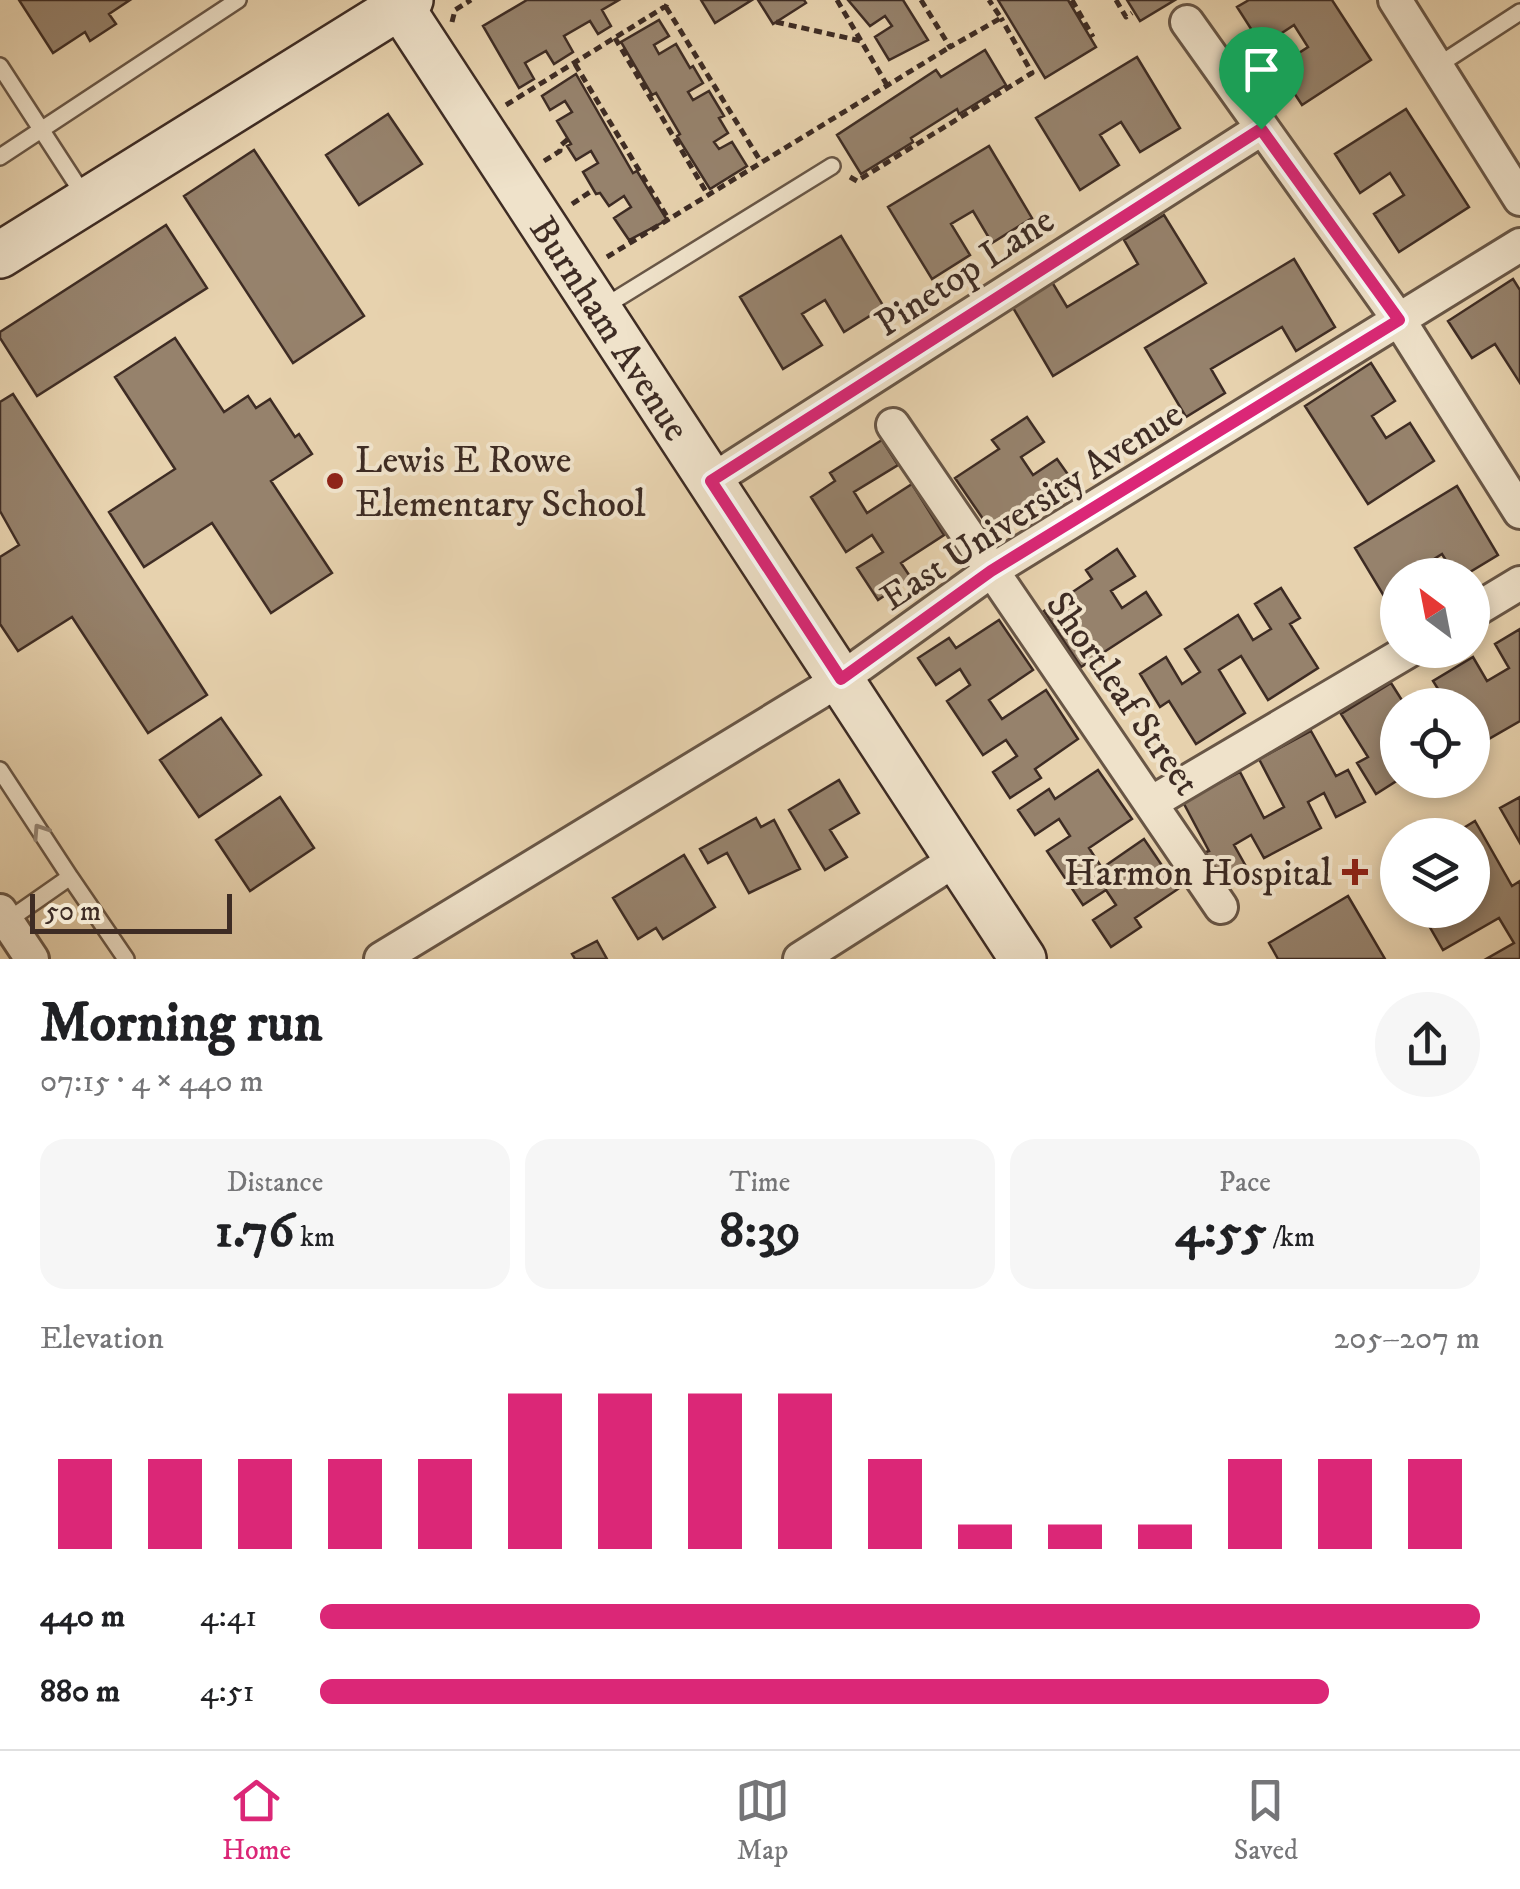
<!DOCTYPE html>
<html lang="en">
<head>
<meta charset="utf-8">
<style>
  body { margin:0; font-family:"IM FELL DW Pica",serif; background:#f6f6f6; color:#202124; height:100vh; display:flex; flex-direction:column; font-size:38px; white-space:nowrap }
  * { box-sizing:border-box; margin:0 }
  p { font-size:32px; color:#757577 }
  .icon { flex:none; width:55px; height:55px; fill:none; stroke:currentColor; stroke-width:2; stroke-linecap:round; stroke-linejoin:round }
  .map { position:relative; height:959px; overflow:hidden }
  .panel { display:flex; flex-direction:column; background:#fff; flex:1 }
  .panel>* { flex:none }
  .needle { width:65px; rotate:328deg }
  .controls { position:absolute; left:1380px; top:558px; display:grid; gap:20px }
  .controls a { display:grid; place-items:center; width:110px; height:110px; border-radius:50%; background:#fff; box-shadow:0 5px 15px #0003; font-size:50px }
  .scale { position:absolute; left:30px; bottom:25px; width:202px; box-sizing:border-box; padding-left:10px; border:5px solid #3e2c24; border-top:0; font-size:28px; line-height:35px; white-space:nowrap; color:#3e2c24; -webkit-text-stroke:8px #efe2ca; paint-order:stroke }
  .pin { position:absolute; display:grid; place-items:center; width:85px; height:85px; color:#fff; margin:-102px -42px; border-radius:50% 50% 50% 0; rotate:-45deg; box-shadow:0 0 10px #0007 }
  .pin .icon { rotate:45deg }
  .round { display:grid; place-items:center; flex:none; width:105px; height:105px; border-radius:52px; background:#f6f6f6 }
  .headline { display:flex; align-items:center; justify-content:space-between; height:170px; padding:0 40px }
  h1 { font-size:55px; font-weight:700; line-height:75px }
  .metrics { display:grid; grid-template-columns:repeat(3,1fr); gap:15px; height:170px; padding:10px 40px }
  .metrics div { display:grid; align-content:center; border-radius:25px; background:#f6f6f6; text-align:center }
  .metrics b { font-size:50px; font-weight:700 }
  .metrics small { font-size:28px; font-weight:400 }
  .metrics p { font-size:28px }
  .chart { height:280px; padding:20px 40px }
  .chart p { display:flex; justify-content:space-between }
  .chart svg { width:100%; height:180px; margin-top:10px; stroke:#db2777; stroke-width:6 }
  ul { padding:0 40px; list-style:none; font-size:32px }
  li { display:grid; grid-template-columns:160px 120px 1fr; align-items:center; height:75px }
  li i { height:25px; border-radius:12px; background:#db2777 }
  .menu { display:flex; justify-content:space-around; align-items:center; height:140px; border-top:2px solid #e0e0e0; background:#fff; font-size:28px; color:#757577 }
  .menu a { display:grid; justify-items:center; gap:5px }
  .menu .on { color:#db2777 }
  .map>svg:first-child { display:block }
  .building { fill:#96826c; stroke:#3e2c24; stroke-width:2.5 }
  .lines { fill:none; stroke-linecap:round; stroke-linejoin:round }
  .lane-casing { stroke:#685646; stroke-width:20 }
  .street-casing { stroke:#685646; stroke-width:38 }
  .secondary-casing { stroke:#3e2c24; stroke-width:50 }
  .path { stroke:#3e2c24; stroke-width:5; stroke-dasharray:8 5; stroke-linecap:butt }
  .lane { stroke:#efe2ca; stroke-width:15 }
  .street { stroke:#efe2ca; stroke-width:32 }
  .secondary { stroke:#efe2ca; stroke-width:45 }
  .oneway { stroke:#968777 }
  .route-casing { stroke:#fff; stroke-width:20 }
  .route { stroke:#db2777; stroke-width:12 }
  .poi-dot { fill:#8f2418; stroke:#efe2ca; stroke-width:4 }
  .labels { text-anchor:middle; stroke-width:8; stroke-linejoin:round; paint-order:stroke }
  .street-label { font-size:38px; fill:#3e2c24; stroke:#efe2ca }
  .poi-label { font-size:38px; fill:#3e2c24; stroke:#efe2ca; text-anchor:start }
</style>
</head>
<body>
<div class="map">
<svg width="1520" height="959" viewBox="0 0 1520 959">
  <rect width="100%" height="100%" fill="#e7d2ae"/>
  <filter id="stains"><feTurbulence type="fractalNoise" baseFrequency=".002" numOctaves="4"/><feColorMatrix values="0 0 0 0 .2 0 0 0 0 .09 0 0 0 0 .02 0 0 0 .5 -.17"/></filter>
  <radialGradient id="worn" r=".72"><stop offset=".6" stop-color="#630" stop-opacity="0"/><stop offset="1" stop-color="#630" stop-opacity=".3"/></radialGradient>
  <path class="building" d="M19,0H130L109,14L116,24L90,41L85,32L53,53Z
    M527,0H619L602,10L611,26L598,34L590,21L564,36L573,52L554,64L546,51L525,63L534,79L519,88L483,26Z
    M701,0H752L715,23Z
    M758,0H804L806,3L773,24Z
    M848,0H903L928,40L889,60L875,37L892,26L885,16L870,26Z
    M998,0H1068L1096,47L1045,78Z
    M1127,0H1175L1140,21Z
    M1249,0H1332L1371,60L1302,105L1277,67L1308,47L1294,25L1262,46L1237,7Z
    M659,20L669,36L654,45L659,54L676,44L690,68L693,66L703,83L688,92L693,100L709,91L724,116L719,118L728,133L714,142L719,149L732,142L747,166L710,189L677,136L680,134L656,93L652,95L621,42Z
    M985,50L1006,85L959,114L957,109L911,138L913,142L861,174L837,135L936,70L941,77Z
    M1137,57L1180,128L1140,152L1121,122L1100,135L1119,165L1080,190L1036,118Z
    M576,74L633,173L637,171L667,220L629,240L614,218L631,207L624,196L609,206L600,193L596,194L583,172L598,163L591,151L576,160L567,146L571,144L557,121L572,112L565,101L550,110L542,96Z
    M1406,109L1469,207L1399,252L1374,214L1404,195L1390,173L1360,193L1335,154Z
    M388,114L422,164L359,205L326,155Z
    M989,146L1032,218L992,243L973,211L951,224L970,255L932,279L888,207Z
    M254,150L364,316L293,363L184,196Z
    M1164,215L1206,283L1053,376L1012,306L1052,282L1067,307L1138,264L1124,240Z
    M166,225L207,288L37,396L0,338V332Z
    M841,236L884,307L844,332L825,300L802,314L822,345L783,369L740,297Z
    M1294,259L1335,327L1296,351L1282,327L1211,369L1225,393L1186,417L1145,348Z
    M1513,279L1520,290V383L1495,344L1472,358L1448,321Z
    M175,338L224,412L248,396L256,408L270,399L295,437L299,434L312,454L271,481L332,573L271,613L212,523L144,567L109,512L175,469L115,377Z
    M1371,363L1395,401L1372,416L1386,438L1410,423L1434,461L1368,504L1305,406Z
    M13,394L207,695L148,733L72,617L18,651L0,624V557L19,545L0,511V402Z
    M1027,417L1044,442L1021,457L1033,475L1057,459L1074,483L1044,503L1041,499L992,532L955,478L999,449L992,440Z
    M882,440L898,465L854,492L867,513L912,484L944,535L901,563L911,578L878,600L857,568L883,552L872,535L846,552L811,497L835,481L830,473Z
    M1457,486L1498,555L1465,575H1455L1442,554L1420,568L1424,575H1398L1396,616L1355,548Z
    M1117,549L1135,576L1111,591L1122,608L1146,592L1161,615L1081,667L1044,611L1092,579L1086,570Z
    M1281,588L1300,618L1290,624L1318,668L1268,700L1241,656L1219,670L1245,713L1196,744L1169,701L1160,707L1140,674L1166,657L1182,684L1200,672L1185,649L1238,615L1253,640L1271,629L1255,604Z
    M999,620L1033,670L989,700L1002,719L1046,690L1078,739L1035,769L1041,778L1010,798L993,772L1017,756L1006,740L983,755L947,701L970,685L960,669L936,685L918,658L949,638L956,648Z
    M1520,629V721L1473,748L1472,705H1448L1433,681L1473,657L1487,681L1509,668L1495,644Z
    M1391,683L1405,705H1398V748L1389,754L1398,768V780L1376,794L1357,763L1368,757L1341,714Z
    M221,718L261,775L199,817L160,760Z
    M1311,731L1336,776L1348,770L1365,802L1336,817L1324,793L1308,802L1321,828L1264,858L1251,835L1234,845L1248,870L1220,885L1203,853L1209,851L1183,802L1240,772L1264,818L1284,807L1259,759Z
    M1098,770L1132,819L1089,848L1102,868L1144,839L1178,889L1135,918L1141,927L1111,947L1093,920L1116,905L1106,890L1083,905L1047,851L1070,836L1059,819L1035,835L1018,810L1049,789L1055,799Z
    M839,780L859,813L830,830L847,857L825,870L789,810Z
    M280,797L314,848L250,891L216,840Z
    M1520,797V843L1500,808Z
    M756,818L761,827L774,820L800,869L749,893L727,853L708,863L700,849Z
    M1475,821L1512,886L1520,881V959H1486L1514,943L1499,918L1443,950L1420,910H1472V835H1452Z
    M684,855L715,907L663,939L656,928L638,939L613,898Z
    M1348,896L1385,959H1278L1269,943Z
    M597,941L607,959H575L572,954Z"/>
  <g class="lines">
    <defs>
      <path id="lane" d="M0,66L85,197
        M1437,66L1520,12
        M0,157L238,0
        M602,308L832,166
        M0,770L70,877L7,921
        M70,877L126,959"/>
      <path id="street" d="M1395,0L1520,199
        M1187,22L1399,320L1520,512
        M893,425L1221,907
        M711,481L1261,129
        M1472,612L1520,583
        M1151,803L1410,650
        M0,911L32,959
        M381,959L841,679L991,571L1520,245
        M800,959L957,859"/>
      <g id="secondary">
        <path id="s1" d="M396,0L1023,959"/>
        <path d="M0,255L410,0"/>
      </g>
    </defs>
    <use href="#lane" class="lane-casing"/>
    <use href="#street" class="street-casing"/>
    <use href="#secondary" class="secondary-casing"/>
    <path class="path" d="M837,0L887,85
      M921,0L950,47L1001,18L989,0
      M1072,0L1093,37
      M1116,0L1126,17L1132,13
      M666,7L761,162
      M452,22L455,10L471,0
      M776,22L861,41
      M615,38L708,195
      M575,64L669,220
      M506,105L666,6L669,0
      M544,161L560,151V146L568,139
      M850,177L857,181L1032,73L1001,18
      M572,204L593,190
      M607,257L950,47"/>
    <use href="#lane" class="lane"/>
    <use href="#street" class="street"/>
    <use href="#secondary" class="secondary"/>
  </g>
  <defs><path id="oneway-chevron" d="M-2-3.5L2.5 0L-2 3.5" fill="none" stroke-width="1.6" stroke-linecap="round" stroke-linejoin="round" transform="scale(2.5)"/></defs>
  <use class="oneway" href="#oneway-chevron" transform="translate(40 831) rotate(-123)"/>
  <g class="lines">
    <defs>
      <path id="route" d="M1261,129L1399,320L991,571L841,679L711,481Z"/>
    </defs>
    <use href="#route" class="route-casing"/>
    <use href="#route" class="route"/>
  </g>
  <g class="poi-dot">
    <circle cx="335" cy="481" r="10"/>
    <path d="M1350 857h10v10h10v10h-10v10h-10v-10h-10v-10h10z"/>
  </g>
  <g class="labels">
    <g class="street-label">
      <text transform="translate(964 271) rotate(-33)" y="13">Pinetop Lane</text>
      <text dy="13" stroke="none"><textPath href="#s1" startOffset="392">Burnham Avenue</textPath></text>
      <text transform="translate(1031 505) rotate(-33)" y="13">East University Avenue</text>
      <text transform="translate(1124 693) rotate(55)" y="13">Shortleaf Street</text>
    </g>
    <g class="poi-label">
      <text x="355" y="472">Lewis E Rowe<tspan x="355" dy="44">Elementary School</tspan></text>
      <text x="1332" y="885" text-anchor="end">Harmon Hospital</text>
    </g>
  </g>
  <rect width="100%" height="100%" filter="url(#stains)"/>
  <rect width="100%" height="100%" fill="url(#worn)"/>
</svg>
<div class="controls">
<a><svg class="needle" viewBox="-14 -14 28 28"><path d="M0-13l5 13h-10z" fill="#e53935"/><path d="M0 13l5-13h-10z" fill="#757577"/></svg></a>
<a><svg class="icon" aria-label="locate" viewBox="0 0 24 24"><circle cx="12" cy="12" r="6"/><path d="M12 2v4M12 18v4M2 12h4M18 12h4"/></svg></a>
<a><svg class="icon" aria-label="layers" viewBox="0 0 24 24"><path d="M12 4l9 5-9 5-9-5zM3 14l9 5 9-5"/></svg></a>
</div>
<div class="scale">50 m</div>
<div class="pin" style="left:1261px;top:129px;background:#1e9e55"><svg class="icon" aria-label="arrive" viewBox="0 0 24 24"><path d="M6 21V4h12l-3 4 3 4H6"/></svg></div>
</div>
<section class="panel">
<div class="headline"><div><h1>Morning run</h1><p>07:15 · 4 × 440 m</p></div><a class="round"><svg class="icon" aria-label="share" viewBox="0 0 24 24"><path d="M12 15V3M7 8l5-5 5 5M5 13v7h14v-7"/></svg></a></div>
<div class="metrics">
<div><p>Distance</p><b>1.76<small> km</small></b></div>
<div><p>Time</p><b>8:39</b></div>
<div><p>Pace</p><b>4:55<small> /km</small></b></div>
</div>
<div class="chart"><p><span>Elevation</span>205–207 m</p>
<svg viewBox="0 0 160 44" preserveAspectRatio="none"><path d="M5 44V22M15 44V22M25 44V22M35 44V22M45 44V22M55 44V6M65 44V6M75 44V6M85 44V6M95 44V22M105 44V38M115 44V38M125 44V38M135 44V22M145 44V22M155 44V22"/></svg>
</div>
<ul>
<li><b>440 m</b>4:41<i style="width:100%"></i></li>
<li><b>880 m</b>4:51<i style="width:87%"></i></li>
</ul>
</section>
<nav class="menu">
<a class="on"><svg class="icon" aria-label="home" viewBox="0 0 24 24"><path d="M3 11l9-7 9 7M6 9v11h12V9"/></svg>Home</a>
<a><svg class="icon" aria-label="map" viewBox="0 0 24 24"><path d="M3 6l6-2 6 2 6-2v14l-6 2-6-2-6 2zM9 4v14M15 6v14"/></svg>Map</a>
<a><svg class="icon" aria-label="saved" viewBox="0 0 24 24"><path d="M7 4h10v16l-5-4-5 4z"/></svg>Saved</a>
</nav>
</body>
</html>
